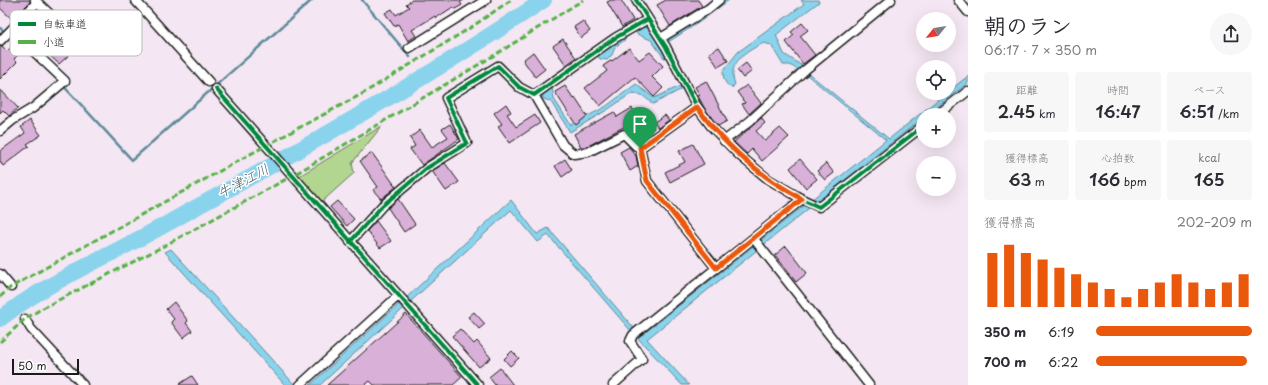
<!DOCTYPE html>
<html lang="ja">
<head>
<meta charset="utf-8">
<style>
  body { margin:0; font-family:"Playpen Sans","Klee One",sans-serif; background:#f7f7f7; color:#2b2b33; height:100vh; display:flex; flex-direction:column; font-size:15px; white-space:nowrap }
  * { box-sizing:border-box; margin:0 }
  p { font-size:13px; color:#7c7c81 }
  .icon { flex:none; width:22px; height:22px; fill:none; stroke:currentColor; stroke-width:2; stroke-linecap:round; stroke-linejoin:round }
  .map { position:relative; flex:1; overflow:hidden }
  .panel { display:flex; flex-direction:column; background:#fff; width:300px }
  .panel>* { flex:none }
  .needle { width:26px; rotate:240deg }
  .tools { position:absolute; left:916px; top:12px; display:grid; gap:8px }
  .tools a { display:grid; place-items:center; width:40px; height:40px; border-radius:50%; background:#fff; box-shadow:0 4px 16px #0002; font-size:20px }
  .scale { position:absolute; left:12px; bottom:10px; width:67px; box-sizing:border-box; padding-left:4px; border:2px solid #1c1c1c; border-top:0; font-size:11px; line-height:14px; white-space:nowrap; color:#1c1c1c; -webkit-text-stroke:3px #fff; paint-order:stroke }
  .pin { position:absolute; display:grid; place-items:center; width:34px; height:34px; color:#fff; margin:-41px -17px; border-radius:50% 50% 50% 0; rotate:-45deg; box-shadow:0 0 4px #0007 }
  .pin .icon { rotate:45deg }
  .round { display:grid; place-items:center; flex:none; width:42px; height:42px; border-radius:21px; background:#f7f7f7 }
  .headline { display:flex; align-items:center; justify-content:space-between; height:68px; padding:0 16px }
  h1 { font-size:22px; font-weight:600; line-height:30px }
  .figures { display:grid; grid-template-columns:repeat(3,1fr); gap:6px; height:68px; padding:4px 16px }
  .figures div { display:grid; align-content:center; border-radius:4px; background:#f7f7f7; text-align:center }
  .figures b { font-size:17px; font-weight:600 }
  .figures small { font-size:11px; font-weight:400 }
  .figures p { font-size:11px }
  .chart { height:112px; padding:8px 16px }
  .chart p { display:flex; justify-content:space-between }
  .chart svg { width:100%; height:72px; margin-top:4px; stroke:#ea580c; stroke-width:6 }
  ul { padding:0 16px; list-style:none; font-size:13px }
  li { display:grid; grid-template-columns:64px 48px 1fr; align-items:center; height:30px }
  li i { height:10px; border-radius:5px; background:#ea580c }
  main { display:flex; flex:1; min-height:0 }
  .map>svg:first-child { display:block }
  .green { fill:#b2d58f; stroke:#677856 }
  .water { fill:#8ad3ec; stroke:#5e8a99 }
  .lines { fill:none; stroke-linecap:round; stroke-linejoin:round }
  .stream { stroke:#5e8a99; stroke-width:2.5 }
  .river { stroke:#8ad3ec; stroke-width:16 }
  .building { fill:#d9b0d8; stroke:#1c1c1c }
  .minor-casing { stroke:#1c1c1c; stroke-width:11 }
  .minor { stroke:#fff; stroke-width:8 }
  .quiet { stroke:#55b145; stroke-width:3; stroke-dasharray:6 3; stroke-linecap:butt }
  .cycleway-casing { stroke:#fff; stroke-width:6 }
  .cycleway { stroke:#00873e; stroke-width:4 }
  .route-casing { stroke:#fff; stroke-width:8 }
  .route { stroke:#ea580c; stroke-width:5 }
  .labels { text-anchor:middle; stroke-width:3; stroke-linejoin:round; paint-order:stroke }
  .water-label { font-size:14px; font-style:italic; fill:#425c65; stroke:#fff }
  .key { fill:#fff; stroke:#bbb; stroke-width:1 }
  .key-label { font-size:11px; fill:#1c1c1c }
</style>
</head>
<body>
<main>
<div class="map">
<svg width="968" height="385" viewBox="0 0 968 385">
  <rect width="100%" height="100%" fill="#f4e7f3"/>
  <filter id="ink" filterUnits="userSpaceOnUse"><feTurbulence type="fractalNoise" baseFrequency=".025" numOctaves="2"/><feDisplacementMap in="SourceGraphic" scale="8" xChannelSelector="R" yChannelSelector="G"/><feConvolveMatrix kernelMatrix="1 2 1 2 8 2 1 2 1" color-interpolation-filters="sRGB"/></filter>
  <g filter="url(#ink)">
    <path class="green" d="M382,126L352,163L354,173L316,207L291,181Z"/>
    <path class="water" d="M723,0H729L701,21L662,46L667,57L664,58L651,40L637,34L636,32L643,27L648,28L659,43L699,18Z
      M801,0H818L819,2L776,35L784,54L801,65L802,68L889,139L946,93H949V91L968,76V83L927,115H923V118L808,209L647,339L689,385H682L630,330L548,235L538,242L511,210L410,302L406,298L511,200L537,234L548,228L634,328L642,335L886,140L801,70H798L790,65H783L771,45L764,43C753,48 734,58 733,72C732,75 734,81 735,84L732,88C725,85 723,78 723,71L738,52L804,4Z
      M626,37V39L615,47L612,55L607,60L600,59L597,55Z
      M636,84L654,98L680,86L682,89L653,104L642,95L632,93L607,110L570,132L551,102L542,98L544,92L552,87L554,99L571,125L605,107Z
      M171,249L294,384L293,385H285L165,252Z
      M399,304L403,309L320,385H310Z"/>
    <g class="lines">
      <path class="stream" d="M362,0L410,57
        M0,28C49,66 90,115 132,160L312,0"/>
      <path class="river" d="M0,319C29,296 60,280 92,263C126,246 160,228 193,209C312,144 430,76 544,0"/>
    </g>
    <path class="building" d="M0,0H30V2L13,20L0,8Z
      M412,0H464L460,2L462,5L455,9L453,7L436,18L435,16L412,30L416,36L408,41L398,24L394,26L385,13L392,9L396,15L409,7L406,4Z
      M611,0H621L633,20L622,27L607,2Z
      M666,0H698L702,6L670,26L657,5Z
      M583,21L590,31L581,38L574,27Z
      M802,23L808,30L800,36L815,55L803,64L786,42L794,35L791,32Z
      M42,31L68,56L59,64L33,40Z
      M563,39L576,58L566,65L553,46Z
      M14,45L21,52L14,59L17,62L0,79V46H2L7,51Z
      M719,47L728,61L718,67L709,53Z
      M629,48L639,60L650,52L663,66L652,77L663,88L654,97L635,77L600,106L585,88L607,71L603,66L612,60V61Z
      M533,52L545,69L535,77L523,60Z
      M746,63L752,71L743,78L737,70Z
      M706,81L727,121L718,126L705,109L698,96L700,95L695,87Z
      M747,85L761,103L749,114L742,104L745,103L737,92Z
      M565,86L574,99L575,98L587,116L576,125L555,92Z
      M0,89L18,108L9,116L3,110L0,113Z
      M506,104L511,112L507,114L516,127L535,115L540,123L510,143L498,126L502,124L494,113Z
      M632,108L635,113L642,109L654,128L648,131L647,130L638,135L631,123L586,147H581L574,134L614,112L617,117Z
      M665,115L669,120L658,128L654,122Z
      M761,118L765,123L756,131L765,141L780,128L789,137L762,161L752,149L747,154L734,142Z
      M30,120L41,135L27,144L29,146L3,166L0,161V151L25,133L21,127Z
      M450,124L459,139L422,165L410,149L415,146L410,138L420,130L432,147L448,137L442,129Z
      M693,144L704,164L670,182L665,172L685,162L679,151Z
      M629,147L636,156L638,166L630,171L620,152Z
      M372,153L396,187L381,199L373,190L378,187L360,161Z
      M565,159L572,170L562,177L555,166Z
      M800,159L817,179L806,188L790,168Z
      M445,163L459,182L446,191L432,171Z
      M826,163L834,173L825,180L817,171Z
      M398,199L415,224L404,232L388,208Z
      M337,201L354,219L347,226L330,207Z
      M376,221L391,241L380,248L367,231Z
      M786,246L807,273L796,282L775,255Z
      M174,302L188,321L186,323L192,331L183,338L171,322L174,319L166,309Z
      M474,312L485,324L479,329L468,317Z
      M406,314L462,377L453,385H374L370,381L365,385H327Z
      M460,329L474,344L477,341L491,358L479,367L452,336Z
      M512,351L519,358L510,366L504,359Z
      M500,368L513,385H495L489,377Z
      M192,376L198,385H178Z"/>
    <g class="lines">
      <defs>
        <path id="minor" d="M35,0L73,36
          M135,0L209,82
          M636,0L666,47L697,107L711,126L739,155L768,179L802,199L819,207L923,126
          M958,0L968,12
          M661,38L708,9L719,0
          M0,41L11,30
          M409,48L486,0
          M216,89L478,385
          M534,95L563,145L574,154L588,152L624,134L636,146L640,148
          M697,107L640,148L647,181L716,268
          M937,115L968,91
          M0,131L13,120L33,108L65,81L11,30L37,2
          M724,141L750,121L805,70L891,0
          M754,239L869,385
          M350,242L382,206L427,168L467,143L446,98L498,66L519,87L534,95L615,38L648,19
          M0,274L11,287
          M25,319L31,329L83,385
          M300,385L398,296
          M613,385L642,359L630,341L633,335L802,199"/>
      </defs>
      <use href="#minor" class="minor-casing"/>
      <use href="#minor" class="minor"/>
      <path class="quiet" d="M0,297L11,287L265,146L362,94L470,28L511,0
        M0,342L25,319L41,309L160,248L292,176L493,56L583,0"/>
      <defs>
        <path id="cycleway" d="M636,0L666,47L697,107L711,126L739,155L768,179L802,199L819,207L923,126
          M216,89L478,385
          M350,242L382,206L427,168L467,143L446,98L498,66L519,87L534,95L615,38L648,19"/>
      </defs>
      <use href="#cycleway" class="cycleway-casing"/>
      <use href="#cycleway" class="cycleway"/>
    </g>
  </g>
  <g class="lines" filter="url(#ink)">
    <defs>
      <path id="route" d="M697,107C717,135 740,158 768,178C779,186 791,192 802,199L716,268L647,181L640,148Z"/>
    </defs>
    <use href="#route" class="route-casing"/>
    <use href="#route" class="route"/>
  </g>
  <g class="labels">
    <g class="water-label">
      <text transform="translate(243 181) rotate(-28)" y="5">牛津江川</text>
    </g>
  </g>
  <rect x="10" y="10" width="132" height="46" rx="6" class="key"/>
  <rect x="18" y="22" width="18" height="4" fill="#00873e"/>
  <rect x="18" y="40" width="18" height="4" fill="#55b145"/>
  <g class="key-label">
    <text x="43" y="28">自転車道</text>
    <text x="43" y="46">小道</text>
  </g>
</svg>
<div class="tools">
<a><svg class="needle" viewBox="-14 -14 28 28"><path d="M0-13l5 13h-10z" fill="#e53935"/><path d="M0 13l5-13h-10z" fill="#7c7c81"/></svg></a>
<a><svg class="icon" aria-label="locate" viewBox="0 0 24 24"><circle cx="12" cy="12" r="6"/><path d="M12 2v4M12 18v4M2 12h4M18 12h4"/></svg></a>
<a>+</a>
<a>−</a>
</div>
<div class="scale">50 m</div>
<div class="pin" style="left:640px;top:148px;background:#1e9e55"><svg class="icon" aria-label="arrive" viewBox="0 0 24 24"><path d="M6 21V4h12l-3 4 3 4H6"/></svg></div>
</div>
<section class="panel">
<div class="headline"><div><h1>朝のラン</h1><p>06:17 · 7 × 350 m</p></div><a class="round"><svg class="icon" aria-label="share" viewBox="0 0 24 24"><path d="M12 15V3M7 8l5-5 5 5M5 13v7h14v-7"/></svg></a></div>
<div class="figures">
<div><p>距離</p><b>2.45<small> km</small></b></div>
<div><p>時間</p><b>16:47</b></div>
<div><p>ペース</p><b>6:51<small> /km</small></b></div>
</div>
<div class="figures">
<div><p>獲得標高</p><b>63<small> m</small></b></div>
<div><p>心拍数</p><b>166<small> bpm</small></b></div>
<div><p>kcal</p><b>165</b></div>
</div>
<div class="chart"><p><span>獲得標高</span>202–209 m</p>
<svg viewBox="0 0 160 44" preserveAspectRatio="none"><path d="M5 44V11M15 44V6M25 44V11M35 44V15M45 44V20M55 44V24M65 44V29M75 44V33M85 44V38M95 44V33M105 44V29M115 44V24M125 44V29M135 44V33M145 44V29M155 44V24"/></svg>
</div>
<ul>
<li><b>350 m</b>6:19<i style="width:100%"></i></li>
<li><b>700 m</b>6:22<i style="width:97%"></i></li>
</ul>
</section>
</main>
</body>
</html>
